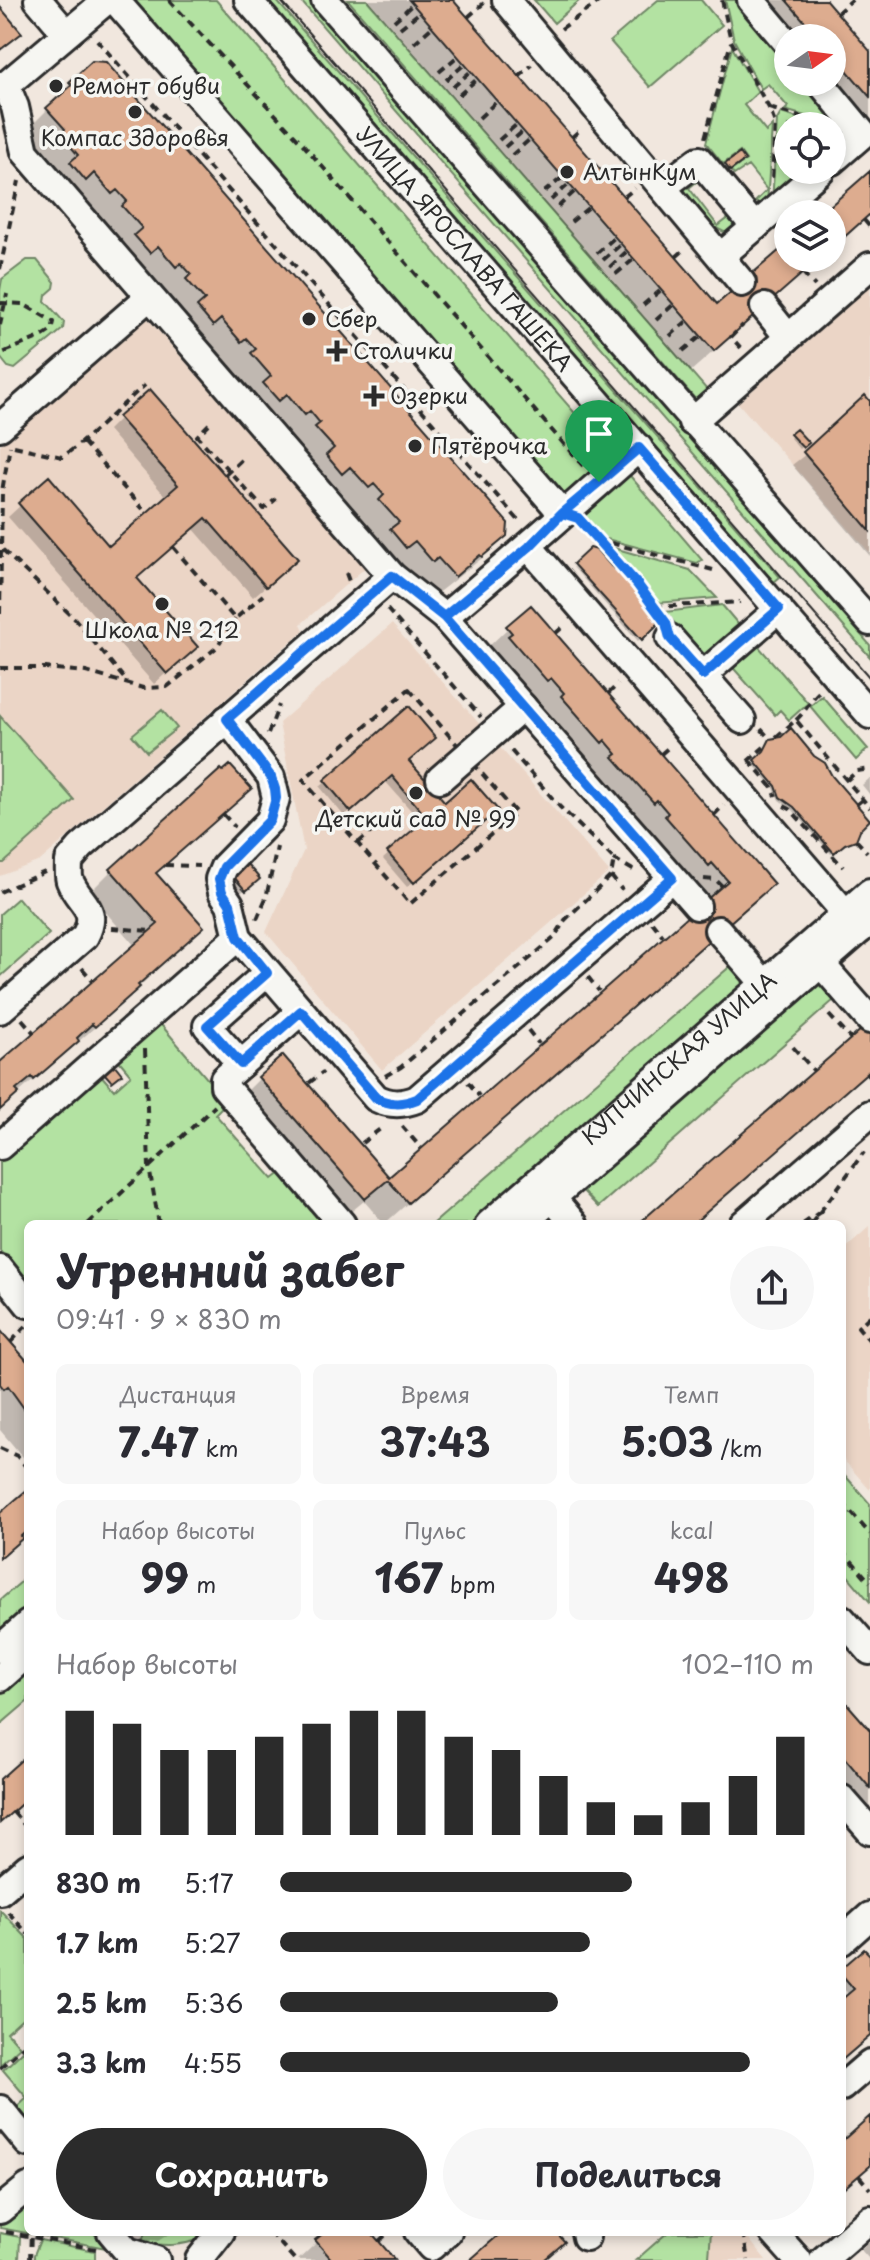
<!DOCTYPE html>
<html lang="ru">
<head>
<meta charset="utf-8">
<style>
  body { margin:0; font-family:"Playpen Sans",sans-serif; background:#f7f7f7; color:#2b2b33; height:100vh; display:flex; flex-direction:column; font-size:30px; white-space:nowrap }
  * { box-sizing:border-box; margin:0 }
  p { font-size:26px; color:#7c7c81 }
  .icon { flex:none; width:44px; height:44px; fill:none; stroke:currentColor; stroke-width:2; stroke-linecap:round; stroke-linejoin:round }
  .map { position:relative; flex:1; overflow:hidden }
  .details { position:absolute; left:24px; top:1220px; width:822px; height:1016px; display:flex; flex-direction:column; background:#fff; border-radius:12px; box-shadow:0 4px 12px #0003 }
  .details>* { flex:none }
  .needle { width:52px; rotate:76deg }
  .buttons { position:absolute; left:774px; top:24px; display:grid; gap:16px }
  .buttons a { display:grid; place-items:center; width:72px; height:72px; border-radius:50%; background:#fff; box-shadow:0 4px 12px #0003; font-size:40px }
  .pin { position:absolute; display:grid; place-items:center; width:68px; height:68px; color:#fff; margin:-82px -34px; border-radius:50% 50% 50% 0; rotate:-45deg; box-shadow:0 0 8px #0007 }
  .pin .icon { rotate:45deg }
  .round { display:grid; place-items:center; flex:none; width:84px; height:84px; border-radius:42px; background:#f7f7f7 }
  .summary { display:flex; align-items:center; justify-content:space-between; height:136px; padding:0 32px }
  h1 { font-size:44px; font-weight:700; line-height:60px }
  .figures { display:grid; grid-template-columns:repeat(3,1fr); gap:12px; height:136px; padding:8px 32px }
  .figures div { display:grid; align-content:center; border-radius:12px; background:#f7f7f7; text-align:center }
  .figures b { font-size:40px; font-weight:700 }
  .figures small { font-size:22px; font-weight:400 }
  .figures p { font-size:22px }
  .chart { height:224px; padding:16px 32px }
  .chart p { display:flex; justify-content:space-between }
  .chart svg { width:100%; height:144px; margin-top:8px; stroke:#2b2b2b; stroke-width:6 }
  .action { display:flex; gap:16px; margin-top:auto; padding:16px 32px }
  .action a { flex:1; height:92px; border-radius:48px; background:#2b2b2b; color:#fff; font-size:32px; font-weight:700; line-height:92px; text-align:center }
  .action a+a { background:#f7f7f7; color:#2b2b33 }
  ul { padding:0 32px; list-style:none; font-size:26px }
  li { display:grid; grid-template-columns:128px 96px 1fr; align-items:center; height:60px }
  li i { height:20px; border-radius:10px; background:#2b2b2b }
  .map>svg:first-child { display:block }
  .built { fill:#ebd5c6 }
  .green { fill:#b3e2a2; stroke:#6f8666; stroke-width:2 }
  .shadow { fill:#0003 }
  .building { fill:#ddac8f; stroke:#2b2b2b; stroke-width:2 }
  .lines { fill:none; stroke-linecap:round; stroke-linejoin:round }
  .minor-casing { stroke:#2b2b2b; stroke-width:32 }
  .path { stroke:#2b2b2b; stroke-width:4; stroke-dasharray:8 6; stroke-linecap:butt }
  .minor { stroke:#f6f6f2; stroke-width:26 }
  .tram { stroke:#2b2b2b; stroke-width:2 }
  .route-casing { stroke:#fff; stroke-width:16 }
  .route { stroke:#1a73e8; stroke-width:10 }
  .poi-dot { fill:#2b2b2b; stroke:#f6f6f2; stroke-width:3 }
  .labels { text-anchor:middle; stroke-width:7; stroke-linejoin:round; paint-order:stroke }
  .poi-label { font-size:22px; fill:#2b2b2b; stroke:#f6f6f2; text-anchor:start }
  .street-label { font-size:22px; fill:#2b2b2b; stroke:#f6f6f2 }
</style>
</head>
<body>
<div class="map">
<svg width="870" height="2260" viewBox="0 0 870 2260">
  <rect width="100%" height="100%" fill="#f1e7de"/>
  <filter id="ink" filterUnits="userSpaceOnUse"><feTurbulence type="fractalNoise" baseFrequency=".0125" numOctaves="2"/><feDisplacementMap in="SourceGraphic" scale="16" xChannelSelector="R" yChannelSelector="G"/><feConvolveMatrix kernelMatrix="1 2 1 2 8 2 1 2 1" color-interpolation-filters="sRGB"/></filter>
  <g filter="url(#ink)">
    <path class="built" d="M870,286V553L738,403Z
      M147,318L366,567L301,624L304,630L40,861L0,876V445Z
      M392,624L609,872L382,1070L266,932L304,850L279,723Z
      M870,1226V1490L842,1458V1251Z
      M668,2232H743L766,2260H636Z"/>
    <path class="green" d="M132,0H216L614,458L567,495L561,492Z
      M266,0H276L780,577L774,582Z
      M300,0H309L870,645V657Z
      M348,0H367L708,391L696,400Z
      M534,0H580L554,23Z
      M658,0H701L722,25L650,87L610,41Z
      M725,0H738L788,61V82H806L844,128L785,110L788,107L768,84L761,89L734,40Z
      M732,47L758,92L744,105L766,132L772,126L767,205L755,202L767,190L748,166L734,175L731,171L746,160L740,152L723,164L706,143Z
      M781,113L824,126H788V170H811L772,204L777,120Z
      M693,176L700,179L689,188L718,226L730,217L741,231L730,235L714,227L685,191L684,184Z
      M27,260H37L55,282L54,288L46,295L45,301L64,322L63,329L15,369L8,367L0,357V290L2,279Z
      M625,470L702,560L697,563L599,537L580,514Z
      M607,546L690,570L717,598L657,603Z
      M722,605L743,630L707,661L665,612Z
      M753,640L808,703L789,720L780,710L775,715L728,662Z
      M822,696L868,749L856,760L810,706Z
      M162,710L177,728L147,752L132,735Z
      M0,716L74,800L4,863H0Z
      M18,898L49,934L0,977V914Z
      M734,963L750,981L471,1224H433Z
      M818,981L834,1000L598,1207L581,1189Z
      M157,1020L227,1102L215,1114L273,1179L286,1169L333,1224H28V1284L0,1251V1160L100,1074L114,1090L131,1075L116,1057Z
      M842,1472L870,1504V1602L842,1569Z
      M28,1576V1609L0,1633V1600Z
      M28,1669V1701L0,1725V1693Z
      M0,1910L28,1939V2013L7,2032L20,2047L0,2065Z
      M23,2051L28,2056V2130L12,2112L27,2098L3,2070Z
      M28,2200V2232H93L106,2248L0,2228V2224Z
      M145,2232H201L204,2238C181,2246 165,2247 142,2242Z
      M668,2232H711L709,2257L711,2260H636Z
      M0,2233L20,2237L19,2260H0Z
      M40,2240L95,2251V2260H34V2255Z"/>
    <path class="shadow" d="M367,0H450L717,307L788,245V258H820L690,372Z
      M744,0H824L870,53V146L815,82H832V38H788Z
      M93,63L505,535L481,559L431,598L409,583L358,524L362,519L350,505L345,509L294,451L299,446L286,432L282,436L230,377L235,373L222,359L218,363L165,303L169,298L157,284L152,288L101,230L106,225L94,211L89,215L39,158L43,153L25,132L49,108L47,106Z
      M870,404V556L792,465Z
      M120,418L283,571L253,597L193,528L135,579L183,658L154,684L8,517L49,479L109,549L167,498L108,430Z
      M796,432L806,442L799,449L790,438Z
      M591,550L596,552L629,583L655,624L638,641L573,567Z
      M530,607L748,906L384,1224L364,1201L341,1220L237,1101L260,1078L388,1179L705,903L485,650Z
      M409,709L407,762L445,805L490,815L407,887L383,859L423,824L385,781L344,816L320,787Z
      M763,755L855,839L831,854L792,809L779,800L774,788L753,764Z
      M870,778V795L862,785Z
      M226,811L155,874L201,927L115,1010L0,1109V1065L136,947L89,893L111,871Z
      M247,867L257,879L242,892L232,880Z
      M870,1024V1070L693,1224H641Z
      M0,1333L28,1365V1463L0,1430Z
      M28,1492V1535L0,1558V1516Z
      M842,1701L870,1733V1810L857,1821L842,1804Z
      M870,1958V2034L842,2058V2002L849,1995L842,1987V1971Z
      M114,2232H172L158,2241L151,2240L146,2244Z
      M328,2232H369L393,2260H298Z
      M870,2241V2260L861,2250Z"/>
    <path class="building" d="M409,0H453L717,304L788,243V258H820L714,351Z
      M786,0H826L870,51V97L832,53V38H819Z
      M0,7L22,33L0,50Z
      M92,61L106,62L508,523L507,536L482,557L480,555L455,577L438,558L433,562L415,541L406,548L390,529L399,522L379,500L384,495L374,484L369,488L350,467L342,474L326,455L334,448L315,427L320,423L310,411L305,415L287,394L279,401L263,383L271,376L251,353L256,349L246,338L241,342L221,319L213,326L197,307L205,300L186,279L191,274L181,263L176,267L158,246L150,253L134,235L142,228L122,206L127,201L117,190L112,194L94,173L86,181L70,162L78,155L60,134L65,129L46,108L72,85L69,82Z
      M740,153L745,160L730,171L725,164Z
      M870,171V214L832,248V214H821Z
      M150,389L298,559L266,587L206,518L137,578L198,647L167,674L18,503L49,476L109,546L178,485L118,417Z
      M865,395L870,401V531L803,452Z
      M796,429L809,443L803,448L790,434Z
      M590,548L597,550L611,566L626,577L657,621V625L642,640L573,564Z
      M531,605L774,884L408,1203L388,1180L365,1199L258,1077L283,1055L389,1177L728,881L712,863L709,866L665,816L668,813L657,800L654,803L613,757L617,754L605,740L602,743L561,696L564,693L551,678L547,681L508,636L512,633L506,626Z
      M409,706L436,738L409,761L445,802L471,779L498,810L414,883L387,852L427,818L392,776L351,812L324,780Z
      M791,728L814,756L825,763L832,776L870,820L860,830L856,840L845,844L834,853L794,807L780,797L776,786L754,760L764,751L770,739L781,737Z
      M230,765L252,789L156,873L204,927L138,985L140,987L95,1027L92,1024L77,1038L79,1041L34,1080L32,1077L16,1090L19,1093L0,1110V1062L158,924L110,869L221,769L223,771Z
      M247,864L260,879L246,891L233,876Z
      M870,1022V1070L693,1224H638Z
      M114,1064L122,1074L112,1082L104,1073Z
      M0,1330L28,1362V1414L8,1386L4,1389L0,1384Z
      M28,1489V1530L21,1536L23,1538L0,1558V1513Z
      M842,1698L870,1730V1788L842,1755Z
      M28,1754V1798L0,1823V1779Z
      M864,1949L870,1955V2036L842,2060V1999L854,1989L842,1975V1968Z
      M870,2116V2166L842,2190V2141Z
      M325,2232H371L395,2260H332L315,2240Z
      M502,2232H556L565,2242L544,2260H470Z"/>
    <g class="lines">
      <defs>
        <g id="minor">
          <path d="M38,0L66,33"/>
          <path d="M115,0L562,513"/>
          <path id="s1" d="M248,0L870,715"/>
          <path d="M325,0L870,622"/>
          <path d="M506,0L742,283"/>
          <path d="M751,0L788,44"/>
          <path d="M820,82L863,134L832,161"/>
          <path d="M0,85H6L15,107L25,152L392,576L444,617L697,906"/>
          <path d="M6,85L107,0"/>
          <path d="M663,187L699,160L755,227"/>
          <path d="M721,256L821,170"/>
          <path d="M764,307L788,337"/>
          <path d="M692,422L870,266"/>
          <path d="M0,427L149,297"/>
          <path d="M529,547L860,930"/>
          <path d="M444,617C511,562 574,505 639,448"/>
          <path d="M670,638L742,720"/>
          <path d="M703,675L779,609"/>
          <path d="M227,719L271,777L276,798L270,820L224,867L219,879L222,892L230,904L238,937L376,1098C390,1105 402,1105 417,1099L672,878"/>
          <path d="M440,779L523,707"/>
          <path d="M718,930L776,997"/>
          <path d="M809,950L870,1020"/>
          <path d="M0,1010L85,936C100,908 79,904 70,881C68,876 69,867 69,861L81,847L392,576"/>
          <path d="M301,1011L224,1079V1086L342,1224"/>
          <path d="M241,1064L207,1026L267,973"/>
          <path d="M0,1146L238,937"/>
          <path d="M543,1187L574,1224"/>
          <path id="s2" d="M489,1224L870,892"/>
          <path d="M522,1224L870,921"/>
          <path d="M743,1224L870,1114"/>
          <path d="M0,1269L28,1304"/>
          <path d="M842,1619L870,1651"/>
          <path d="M0,1649L28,1624"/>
          <path d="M0,1678L28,1653"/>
          <path d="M842,1799L870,1831"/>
          <path d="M0,1891L28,1867"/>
          <path d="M842,1941L870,1916"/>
          <path d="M842,2087L870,2063"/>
          <path d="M0,2109L28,2143"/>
          <path d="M0,2210L28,2187"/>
          <path d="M111,2232L127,2251L156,2260"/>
          <path d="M418,2232L431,2247L448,2232"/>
          <path d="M585,2232L586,2237"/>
          <path d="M773,2232L798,2260"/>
          <path d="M199,2260L221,2232"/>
          <path d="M823,2260L870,2219"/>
        </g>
      </defs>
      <use href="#minor" class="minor-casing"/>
      <path class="path" d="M169,0L301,142L583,466
        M722,0L731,41L769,108L775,123L772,181
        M837,13L852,0
        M468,17L484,3
        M394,21L413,4
        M400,28L420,12
        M561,29L601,0
        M97,40L521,523
        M414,43L432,27
        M439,72L458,56
        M519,77L532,65
        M446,80L465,64
        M453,87L471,71
        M459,95L477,79
        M769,108L824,124
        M479,118L497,101
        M572,137L582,128
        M705,138L731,42
        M499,140L517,124
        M505,147L523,131
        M512,155L530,139
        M544,192L563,177
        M624,197L635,188
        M551,200L569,184
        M558,207L575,191
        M864,220L870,227
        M571,222L589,207
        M597,253L615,237
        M676,257L686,248
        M603,260L621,244
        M610,267L627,251
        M0,269L19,181
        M803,273L815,286
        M616,274L634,259
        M0,303L23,304L54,322L52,330L43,336L0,354
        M643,305L661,290
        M656,320L674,304
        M0,325L7,294
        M670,336L688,320
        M741,348L731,337L743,325
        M683,351L701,336
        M209,424L197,436L264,509L276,499
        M83,442L143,509
        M14,446L62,457C92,436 117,409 145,385
        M225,475L241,460
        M584,526L637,584L662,616
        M597,541L607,542L713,570
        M173,547L235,619L263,595
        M3,550L75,619L127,682
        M346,573L350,584
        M655,607L740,602
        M387,609L481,717
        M0,614L2,491L10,446
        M556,633L566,624
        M0,668H46L86,672L143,688L167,687L216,648L235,619
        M409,689L516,813L410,904L303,780Z
        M608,694L618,684
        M796,720C808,709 809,701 820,691
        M761,729L770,739
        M268,734L279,705
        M776,737L796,720L870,808
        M661,754L671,745
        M749,760L772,787L776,796
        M748,761L764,747
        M847,780L857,771L870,769
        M857,804L863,799
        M784,806L790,809L843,867
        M223,814L235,827
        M714,815L724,805
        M856,840L867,852
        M358,843L395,812
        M614,859L633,870
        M165,865L199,866
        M611,876L622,890
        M704,879L716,880L722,886
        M0,892L45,872
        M257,919L266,898L277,847
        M652,922L663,936
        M112,928L150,931
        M82,968L93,981
        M588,977L599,991
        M829,1015L851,1039
        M22,1019L34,1033
        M528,1030L539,1044
        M793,1047L814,1071
        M145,1049L149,1167L159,1224
        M867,1072L870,1076
        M385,1076L401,1067L554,938L565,920L611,876L614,859L560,807L508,747
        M468,1082L479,1096
        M309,1083L323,1072
        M402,1126L421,1148
        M362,1143L384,1126
        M820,1212L864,1152
        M88,1224L215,1106
        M803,1224L820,1212L811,1224
        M870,1316L858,1327L870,1341
        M11,1342L26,1326
        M0,1448L17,1456L28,1469
        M842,1502L870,1534
        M842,1550L870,1582
        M13,1812L28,1829
        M8,1912L28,1934
        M28,2035L24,2046L28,2050
        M0,2068L24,2046
        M859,2176L870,2189
        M6,2232L96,2249
        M270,2232L295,2260
        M743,2232L748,2260
        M379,2241L389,2232
        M30,2260L31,2232"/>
      <use href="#minor" class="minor"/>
      <path class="tram" d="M280,0L870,678"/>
    </g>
  </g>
  <g class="lines" filter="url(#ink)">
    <defs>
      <path id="route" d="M599,482L562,513L529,547L444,617L392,576L227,719L271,777L275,789L276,798L270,820L224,867L219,879L222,892L230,904L238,937L267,973L207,1026L241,1064L301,1011L376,1098C390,1105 402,1105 417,1099L672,878L444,617L529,547L562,513L578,518L637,584L666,623L670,638L703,675L779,609L639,448L599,482"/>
    </defs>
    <use href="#route" class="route-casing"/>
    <use href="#route" class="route"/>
  </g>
  <g class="poi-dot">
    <circle cx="56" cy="86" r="8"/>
    <circle cx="135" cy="112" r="8"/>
    <circle cx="567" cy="172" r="8"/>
    <circle cx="309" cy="319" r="8"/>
    <path d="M333 339h8v8h8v8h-8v8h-8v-8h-8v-8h8z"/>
    <path d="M370 384h8v8h8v8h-8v8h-8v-8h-8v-8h8z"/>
    <circle cx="415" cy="446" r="8"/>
    <circle cx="162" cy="604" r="8"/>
    <circle cx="416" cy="793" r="8"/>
  </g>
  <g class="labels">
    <g class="poi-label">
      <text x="72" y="94">Ремонт обуви</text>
      <text x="135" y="146" text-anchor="middle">Компас Здоровья</text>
      <text x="583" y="180">АлтынКум</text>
      <text x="325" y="327">Сбер</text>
      <text x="353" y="359">Столички</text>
      <text x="390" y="404">Озерки</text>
      <text x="431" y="454">Пятёрочка</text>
      <text x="162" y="638" text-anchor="middle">Школа № 212</text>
      <text x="416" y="827" text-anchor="middle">Детский сад № 99</text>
    </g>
    <g class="street-label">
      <text dy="8" stroke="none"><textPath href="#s1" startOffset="330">УЛИЦА ЯРОСЛАВА ГАШЕКА</textPath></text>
      <text dy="8" stroke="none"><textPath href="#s2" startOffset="252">КУПЧИНСКАЯ УЛИЦА</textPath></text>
    </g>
  </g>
</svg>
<div class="buttons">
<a><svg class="needle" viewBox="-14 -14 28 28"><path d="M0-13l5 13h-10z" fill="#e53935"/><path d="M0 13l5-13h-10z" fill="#7c7c81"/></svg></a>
<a><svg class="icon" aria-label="locate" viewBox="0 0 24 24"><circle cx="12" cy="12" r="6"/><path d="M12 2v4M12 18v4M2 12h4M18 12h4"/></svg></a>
<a><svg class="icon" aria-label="layers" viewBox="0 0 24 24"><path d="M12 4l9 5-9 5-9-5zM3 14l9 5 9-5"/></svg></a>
</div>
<div class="pin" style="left:599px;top:482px;background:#1e9e55"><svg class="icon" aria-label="arrive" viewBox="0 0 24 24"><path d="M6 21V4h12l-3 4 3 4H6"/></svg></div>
<section class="details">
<div class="summary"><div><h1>Утренний забег</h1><p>09:41 · 9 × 830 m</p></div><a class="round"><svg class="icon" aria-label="share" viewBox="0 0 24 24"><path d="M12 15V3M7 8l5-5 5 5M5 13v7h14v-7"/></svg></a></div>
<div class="figures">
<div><p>Дистанция</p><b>7.47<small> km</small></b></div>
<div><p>Время</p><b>37:43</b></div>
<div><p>Темп</p><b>5:03<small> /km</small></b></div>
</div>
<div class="figures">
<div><p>Набор высоты</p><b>99<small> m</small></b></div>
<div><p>Пульс</p><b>167<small> bpm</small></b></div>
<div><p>kcal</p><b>498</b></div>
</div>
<div class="chart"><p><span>Набор высоты</span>102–110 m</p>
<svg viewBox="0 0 160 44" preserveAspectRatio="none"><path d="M5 44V6M15 44V10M25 44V18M35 44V18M45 44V14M55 44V10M65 44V6M75 44V6M85 44V14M95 44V18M105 44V26M115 44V34M125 44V38M135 44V34M145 44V26M155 44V14"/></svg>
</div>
<ul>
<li><b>830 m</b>5:17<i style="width:66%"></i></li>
<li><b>1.7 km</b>5:27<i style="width:58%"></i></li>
<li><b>2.5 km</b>5:36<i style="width:52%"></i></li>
<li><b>3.3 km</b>4:55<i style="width:88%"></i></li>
</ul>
<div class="action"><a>Сохранить</a><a>Поделиться</a></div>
</section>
</div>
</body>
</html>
